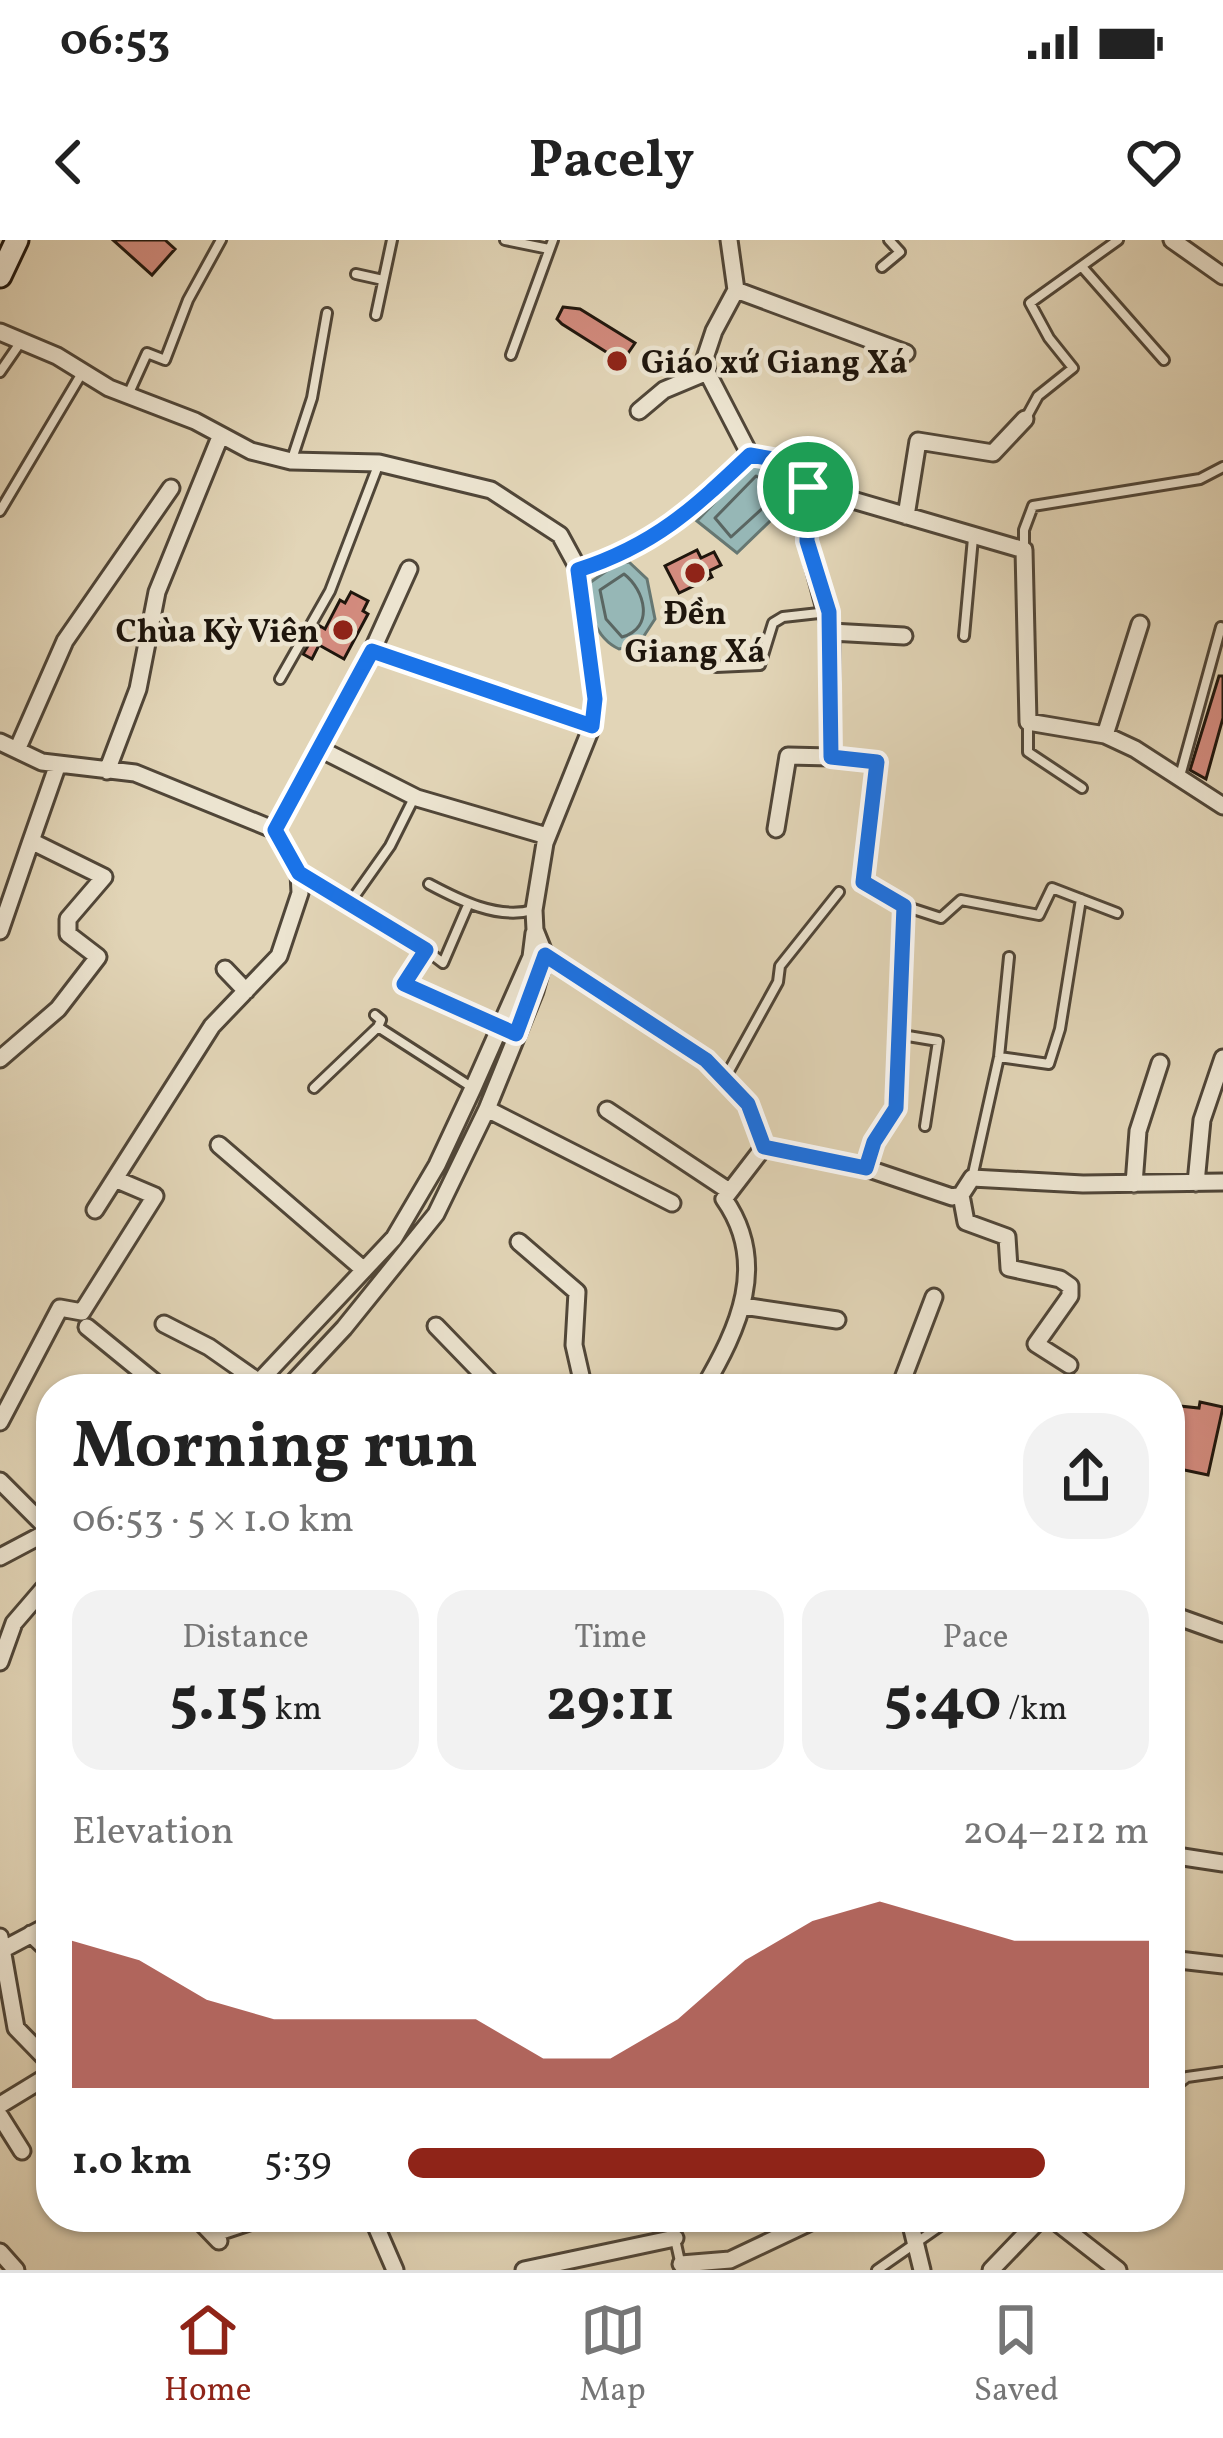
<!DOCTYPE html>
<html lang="en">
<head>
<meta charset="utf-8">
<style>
  body { margin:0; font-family:Vollkorn,serif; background:#f2f2f2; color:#222; height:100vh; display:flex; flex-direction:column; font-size:45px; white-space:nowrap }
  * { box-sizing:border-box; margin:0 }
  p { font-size:39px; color:#767676 }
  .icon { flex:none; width:66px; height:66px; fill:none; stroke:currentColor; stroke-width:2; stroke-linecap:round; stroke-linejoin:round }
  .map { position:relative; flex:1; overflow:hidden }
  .drawer { position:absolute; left:36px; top:1134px; width:1149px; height:858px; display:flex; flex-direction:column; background:#fff; border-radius:48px; box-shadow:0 3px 9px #0004 }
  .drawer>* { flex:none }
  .pin { position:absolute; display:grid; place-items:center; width:102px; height:102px; color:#fff; margin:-51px; border:6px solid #fff; border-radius:50%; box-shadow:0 3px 12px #0007 }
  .round { display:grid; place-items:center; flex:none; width:126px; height:126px; border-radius:48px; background:#f2f2f2 }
  .head { display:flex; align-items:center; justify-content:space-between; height:204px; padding:0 36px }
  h1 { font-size:66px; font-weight:700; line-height:90px }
  .metrics { display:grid; grid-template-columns:repeat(3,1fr); gap:18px; height:204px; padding:12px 36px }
  .metrics div { display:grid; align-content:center; border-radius:30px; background:#f2f2f2; text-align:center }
  .metrics b { font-size:60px; font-weight:700 }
  .metrics small { font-size:33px; font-weight:400 }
  .metrics p { font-size:33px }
  .chart { height:336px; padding:24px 36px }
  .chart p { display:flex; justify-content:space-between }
  .chart svg { width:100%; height:216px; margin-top:12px; fill:#8f2418; opacity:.7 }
  ul { padding:0 36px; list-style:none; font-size:39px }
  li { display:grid; grid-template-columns:192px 144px 1fr; align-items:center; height:90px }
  li i { height:30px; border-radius:15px; background:#8f2418 }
  .status { display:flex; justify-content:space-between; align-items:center; height:84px; padding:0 60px; background:#fff; direction:ltr }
  .status svg { height:33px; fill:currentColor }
  header { display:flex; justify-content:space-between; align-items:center; height:156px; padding:0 36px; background:#fff; font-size:54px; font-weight:700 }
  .tab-bar { display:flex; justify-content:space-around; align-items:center; height:168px; border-top:3px solid #e0e0e0; background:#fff; font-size:33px; color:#767676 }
  .tab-bar a { display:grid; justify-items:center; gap:6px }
  .tab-bar .current { color:#8f2418 }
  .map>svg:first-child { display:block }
  .water { fill:#96b7b6; stroke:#667772; stroke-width:3 }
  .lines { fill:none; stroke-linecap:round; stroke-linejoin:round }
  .shore { stroke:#5a6662; stroke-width:3 }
  .building { fill:#d38b7e; stroke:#1f160d; stroke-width:3 }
  .lane-casing { stroke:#504638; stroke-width:14 }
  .street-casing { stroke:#504638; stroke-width:21 }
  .secondary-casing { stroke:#1f160d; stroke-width:27 }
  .lane { stroke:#ece4d0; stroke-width:8 }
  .street { stroke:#ece4d0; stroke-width:15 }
  .secondary { stroke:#ece4d0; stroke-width:21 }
  .route-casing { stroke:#fff; stroke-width:24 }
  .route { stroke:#1a73e8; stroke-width:15 }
  .poi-dot { fill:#8f2418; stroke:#ece4d0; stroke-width:4.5 }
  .labels { text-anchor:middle; stroke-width:9; stroke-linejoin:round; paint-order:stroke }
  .poi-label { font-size:33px; font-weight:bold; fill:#1f160d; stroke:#ece4d0; text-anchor:start }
</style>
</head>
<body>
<div class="status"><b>06:53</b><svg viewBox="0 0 49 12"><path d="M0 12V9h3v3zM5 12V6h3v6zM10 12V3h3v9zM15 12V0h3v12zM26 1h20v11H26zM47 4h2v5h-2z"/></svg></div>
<header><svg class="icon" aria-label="back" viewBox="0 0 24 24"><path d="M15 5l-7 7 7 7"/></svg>Pacely<svg class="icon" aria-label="heart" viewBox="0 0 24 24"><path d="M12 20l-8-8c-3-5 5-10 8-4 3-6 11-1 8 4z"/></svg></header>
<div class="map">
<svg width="1223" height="2030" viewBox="0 0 1223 2030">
  <rect width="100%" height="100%" fill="#e2d5b7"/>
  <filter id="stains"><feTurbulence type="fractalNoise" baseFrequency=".00167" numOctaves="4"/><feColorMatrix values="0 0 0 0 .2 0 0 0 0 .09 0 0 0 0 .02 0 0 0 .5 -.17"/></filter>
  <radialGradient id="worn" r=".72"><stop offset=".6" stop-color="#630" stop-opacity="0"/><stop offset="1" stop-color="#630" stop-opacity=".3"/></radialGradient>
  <path class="water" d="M753,222L782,237L795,257L737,313L697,281Z
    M629,322L647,339L655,379L638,405L619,409C595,398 587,369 588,344L618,323Z"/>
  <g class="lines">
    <path class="shore" d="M756,236L773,245L777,255L731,297L715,278Z
      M624,334C645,350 655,388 622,397L606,379L600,350Z"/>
  </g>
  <path class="building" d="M113,0H165L175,9L152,35Z
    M563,67L580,69L635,103L622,122L562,84L557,79Z
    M697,310L701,318L714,312L721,325L709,331L712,337L679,353L665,326Z
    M351,352L368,361L363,371L368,374L344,419L319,405L312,419L303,414L320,386L325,389L340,360L345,363Z
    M1219,436H1223V478L1206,539L1190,530Z
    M1200,1162L1223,1167L1208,1235L1170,1227V1165L1199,1168Z"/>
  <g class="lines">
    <defs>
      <path id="lane" d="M505,0L549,9
        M882,27L900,12L889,0
        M1083,28L1164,120
        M356,34L383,40
        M376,75L392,0
        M511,115L553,0
        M0,132L20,103
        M128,155L147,113L165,120L188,60L221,0
        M1026,178L1038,156L1073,128L1049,98L1030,63L1118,0
        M292,219L312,158L327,73
        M0,271L82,133
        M1024,308V290L1033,266L1200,239L1223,227
        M964,396L973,298
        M716,427L760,425L773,383L783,377L828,372
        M280,439L330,351L379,223
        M1028,484V512L1082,548
        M833,517L877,522L863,642L898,664L941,678L961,660L1039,675L1052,648L1117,673
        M1180,536L1221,387
        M300,634L426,710
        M429,644C459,660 498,680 533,670
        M349,664L390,606L414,558
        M468,665L443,723L426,710L404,744L499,786
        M904,666L895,788L902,795L938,801L925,886
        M375,775L381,780L378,787
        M999,817L1049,824L1060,789L1081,659
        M725,838L778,742L780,726L839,652
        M314,848L378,787L473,848
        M972,938L999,817L1009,717
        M1170,1850L1187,1837L1223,1832
        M664,1977L673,1990L681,2026
        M877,2030L953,1977"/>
      <path id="street" d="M729,0L736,50L714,91L705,118L707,132L750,215
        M1172,0L1223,36
        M736,50L906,113
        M0,92L57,116L109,148L195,181L251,211L291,221L379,223L491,250L560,295L579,330L595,459L592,486L545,603L534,670L535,690L545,715L535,751L487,869L436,974L344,1088L287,1149
        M639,171L664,150L707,132
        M906,276L918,201L993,213L1025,179
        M579,330C655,305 693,269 750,215C777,217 794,224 808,247L1024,310L1028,482L1105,495L1135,509L1223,566
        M831,392L904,396
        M372,411L592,486
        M1105,495L1140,384
        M0,502L42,522L135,533L275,590L299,633L300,653L279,716L212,786L95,970
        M320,509L417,558L547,596
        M17,510L65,401L171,248
        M107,531L138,449L157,352L220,197
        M776,589L788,516L831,517V392L807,301L808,247
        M275,590L372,411L409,329
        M0,691L31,601
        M545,715L706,820L748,864L764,907L866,928L952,957L961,955L972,938L1083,944L1223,942
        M225,729L246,751
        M0,819L58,769L98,717L68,694V679L104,637L31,601L58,524
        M487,869L672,963
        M607,870L729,951
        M219,905L364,1030
        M866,928L874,902L895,868L899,792
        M1196,943L1202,880L1223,818
        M1134,944L1138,891L1160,823
        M961,955L966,982L1007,997L1009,1028L1060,1039L1070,1046V1056L1036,1104L1069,1125
        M519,1002L577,1052L574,1105L584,1149
        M743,1066L837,1080
        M164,1084L209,1107L259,1142
        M436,1086L497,1149
        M87,1087L163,1149
        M252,1149L394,998L437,925L473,848L531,717L534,693
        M703,1149C739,1088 769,1023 724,959L764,907
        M899,1149L934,1057
        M0,1182L60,1068L82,1072L155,956L115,939
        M0,1241L50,1291
        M0,1317L51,1290
        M1170,1374L1223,1393
        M0,1422L14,1383L51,1340
        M1170,1615L1223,1623
        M31,1694L51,1713
        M0,1697L16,1788L51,1824
        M0,1711L51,1684
        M1170,1719L1223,1725
        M0,1865L51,1834
        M0,1876L22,1911
        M196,1977L219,2001
        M372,1977L395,2030
        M909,1977L922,2030
        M1050,1977L1118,2030
        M213,1994L264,1977
        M0,2012L16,2030
        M681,2024L730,2020L821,1977
        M524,2030L675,1998
        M991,2030L1042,1977"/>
      <path id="secondary" d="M0,36L17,0"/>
    </defs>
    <use href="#lane" class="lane-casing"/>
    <use href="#street" class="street-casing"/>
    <use href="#secondary" class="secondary-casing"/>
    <use href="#lane" class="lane"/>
    <use href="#street" class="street"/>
    <use href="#secondary" class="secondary"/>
  </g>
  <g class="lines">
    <defs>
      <path id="route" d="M750,215L779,220L799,231L808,247L807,301L829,372L831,517L877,522L863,642L904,666L896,868L874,902L866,928L764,907L748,864L706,820L545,715L516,794L404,744L426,710L299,633L275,590L372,411L592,486L595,459L578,330C655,305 693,269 750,215Z"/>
    </defs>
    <use href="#route" class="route-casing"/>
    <use href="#route" class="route"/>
  </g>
  <g class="poi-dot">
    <circle cx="617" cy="121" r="12"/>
    <circle cx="695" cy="333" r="12"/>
    <circle cx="343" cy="390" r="12"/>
  </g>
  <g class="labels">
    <g class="poi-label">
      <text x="641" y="133">Giáo xứ Giang Xá</text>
      <text x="695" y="384" text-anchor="middle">Đền<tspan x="695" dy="38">Giang Xá</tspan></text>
      <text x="319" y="402" text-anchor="end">Chùa Kỳ Viên</text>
    </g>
  </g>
  <rect width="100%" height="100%" filter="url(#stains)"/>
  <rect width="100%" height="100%" fill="url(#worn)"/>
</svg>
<div class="pin" style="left:808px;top:247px;background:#1e9e55"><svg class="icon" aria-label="arrive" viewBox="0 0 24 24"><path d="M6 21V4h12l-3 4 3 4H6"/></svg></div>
<section class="drawer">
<div class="head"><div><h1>Morning run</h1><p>06:53 · 5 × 1.0 km</p></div><a class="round"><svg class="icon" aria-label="share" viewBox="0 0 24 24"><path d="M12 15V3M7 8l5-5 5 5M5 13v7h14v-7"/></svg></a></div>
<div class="metrics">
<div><p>Distance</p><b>5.15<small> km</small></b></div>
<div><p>Time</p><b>29:11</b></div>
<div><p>Pace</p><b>5:40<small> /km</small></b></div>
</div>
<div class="chart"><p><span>Elevation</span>204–212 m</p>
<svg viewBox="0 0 160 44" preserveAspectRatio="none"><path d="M0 44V14L10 18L20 26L30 30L40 30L50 30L60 30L70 38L80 38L90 30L100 18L110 10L120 6L130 10L140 14L150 14L160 14V44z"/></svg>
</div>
<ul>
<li><b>1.0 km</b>5:39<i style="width:86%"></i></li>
</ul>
</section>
</div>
<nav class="tab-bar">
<a class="current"><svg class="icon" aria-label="home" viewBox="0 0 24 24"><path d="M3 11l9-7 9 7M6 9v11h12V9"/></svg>Home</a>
<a><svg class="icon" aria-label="map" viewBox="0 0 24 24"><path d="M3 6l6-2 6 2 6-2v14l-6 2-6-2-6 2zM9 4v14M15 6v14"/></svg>Map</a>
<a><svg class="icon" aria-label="saved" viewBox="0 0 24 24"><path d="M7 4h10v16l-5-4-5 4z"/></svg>Saved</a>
</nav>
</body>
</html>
